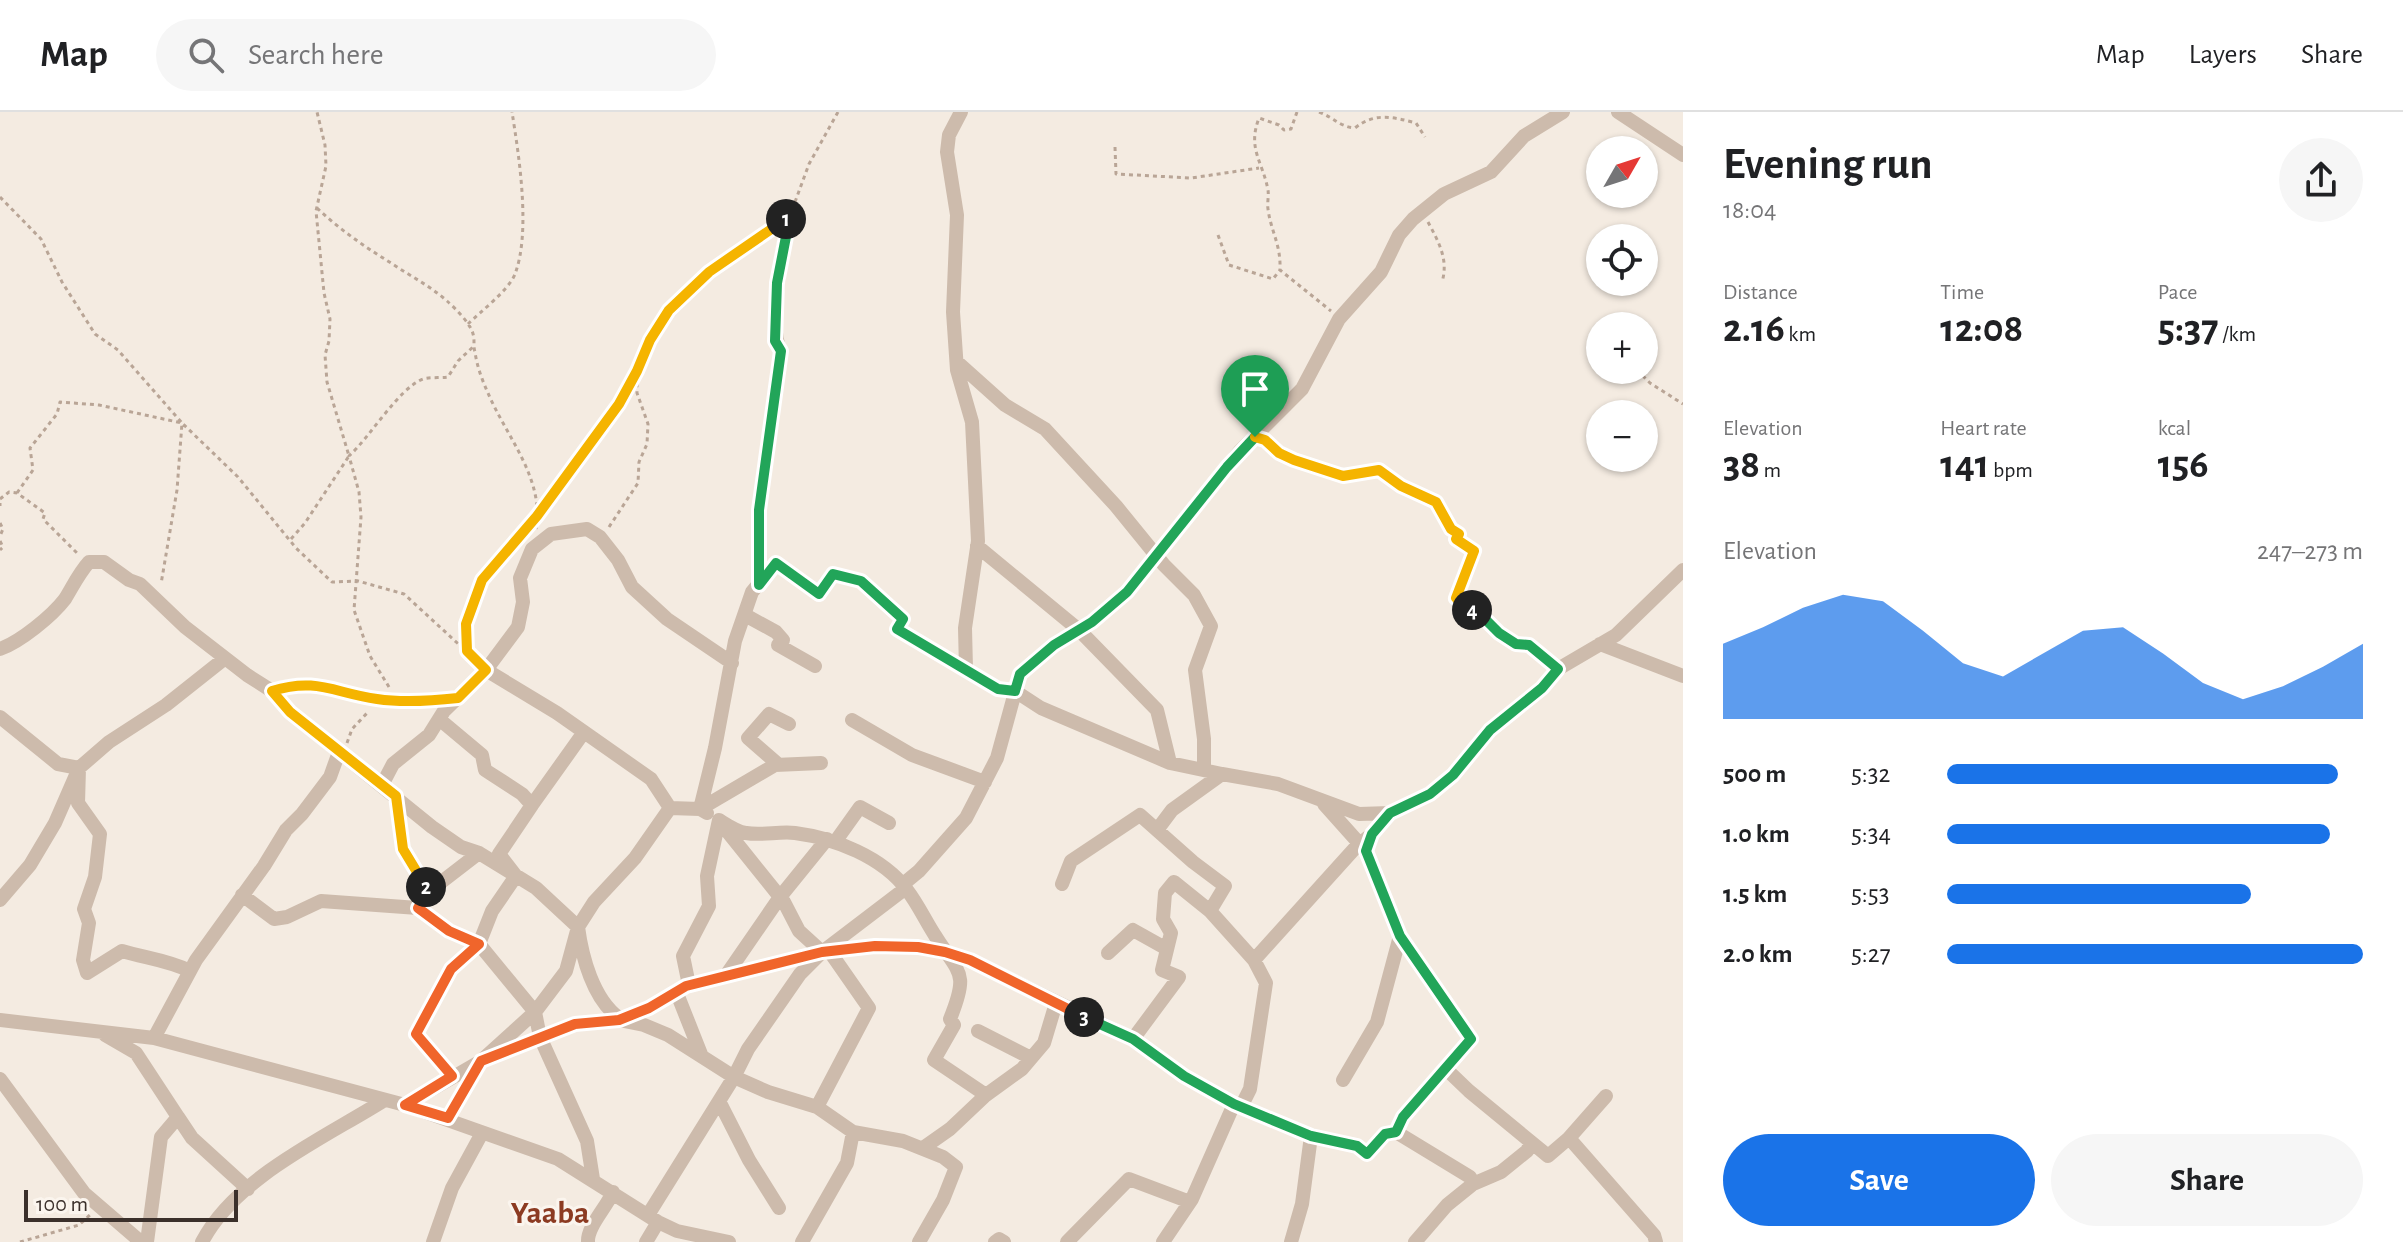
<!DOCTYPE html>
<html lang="en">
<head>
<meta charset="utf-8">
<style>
  body { margin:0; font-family:"Alegreya Sans",sans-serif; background:#f6f6f6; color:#202124; height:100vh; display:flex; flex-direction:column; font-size:30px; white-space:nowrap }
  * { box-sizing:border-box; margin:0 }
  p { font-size:26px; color:#757577 }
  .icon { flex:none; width:44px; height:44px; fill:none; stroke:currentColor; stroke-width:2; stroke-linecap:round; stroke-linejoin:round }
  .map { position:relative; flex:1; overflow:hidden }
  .drawer { display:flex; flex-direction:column; background:#fff; width:720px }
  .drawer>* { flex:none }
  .needle { width:52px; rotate:51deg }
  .buttons { position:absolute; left:1586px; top:24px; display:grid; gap:16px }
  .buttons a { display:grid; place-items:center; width:72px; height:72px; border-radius:50%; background:#fff; box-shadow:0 2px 6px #0004; font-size:40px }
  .scale { position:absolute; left:24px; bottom:20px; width:214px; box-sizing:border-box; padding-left:8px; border:4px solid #3b302b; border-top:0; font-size:22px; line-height:28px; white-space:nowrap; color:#3b302b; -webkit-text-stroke:6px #fbf5ee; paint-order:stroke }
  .pin { position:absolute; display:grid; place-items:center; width:68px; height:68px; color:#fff; margin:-82px -34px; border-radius:50% 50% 50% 0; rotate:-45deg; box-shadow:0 0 8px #0007 }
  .pin .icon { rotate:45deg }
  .km { position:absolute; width:40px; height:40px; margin:-20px; border-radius:50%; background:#222; color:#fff; font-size:22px; line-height:40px; text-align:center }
  .round { display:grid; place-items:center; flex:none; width:84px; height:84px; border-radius:42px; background:#f6f6f6 }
  .summary { display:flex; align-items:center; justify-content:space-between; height:136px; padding:0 40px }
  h1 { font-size:44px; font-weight:700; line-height:60px }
  .stats { display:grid; grid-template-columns:repeat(3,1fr); gap:12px; height:136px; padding:8px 40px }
  .stats div { display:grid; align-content:center }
  .stats b { font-size:40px; font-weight:700 }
  .stats small { font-size:22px; font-weight:400 }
  .stats p { font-size:22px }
  .chart { height:224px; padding:16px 40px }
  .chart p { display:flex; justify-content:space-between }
  .chart svg { width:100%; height:144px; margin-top:8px; fill:#1a73e8; opacity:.7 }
  .action { display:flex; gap:16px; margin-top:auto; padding:16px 40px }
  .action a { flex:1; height:92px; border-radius:48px; background:#1a73e8; color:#fff; font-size:32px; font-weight:700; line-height:92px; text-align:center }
  .action a+a { background:#f6f6f6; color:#202124 }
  ul { padding:0 40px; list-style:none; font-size:26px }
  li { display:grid; grid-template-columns:128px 96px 1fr; align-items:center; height:60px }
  li i { height:20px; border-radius:10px; background:#1a73e8 }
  header { display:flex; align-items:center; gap:48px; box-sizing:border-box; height:112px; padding:0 40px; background:#fff; border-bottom:2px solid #e0e0e0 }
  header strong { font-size:38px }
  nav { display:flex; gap:44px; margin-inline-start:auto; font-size:28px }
  .search { width:560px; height:72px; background:#f6f6f6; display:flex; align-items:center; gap:20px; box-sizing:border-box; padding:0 28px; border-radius:44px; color:#757577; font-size:30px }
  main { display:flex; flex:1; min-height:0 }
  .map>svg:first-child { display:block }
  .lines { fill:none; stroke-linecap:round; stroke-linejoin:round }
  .path { stroke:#b9a596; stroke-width:3; stroke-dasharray:4 4; stroke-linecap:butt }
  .minor { stroke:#cdbbac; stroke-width:14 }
  .split-1-casing { stroke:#fff; stroke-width:16 }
  .split-2-casing { stroke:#fff; stroke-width:16 }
  .split-3-casing { stroke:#fff; stroke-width:16 }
  .split-4-casing { stroke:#fff; stroke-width:16 }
  .split-5-casing { stroke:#fff; stroke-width:16 }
  .split-1 { stroke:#22a559; stroke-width:10 }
  .split-2 { stroke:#f5b400; stroke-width:10 }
  .split-3 { stroke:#f0652b; stroke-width:10 }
  .split-4 { stroke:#22a559; stroke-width:10 }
  .split-5 { stroke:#f5b400; stroke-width:10 }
  .labels { text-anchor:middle; stroke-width:6; stroke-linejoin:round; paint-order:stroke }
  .quarter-label { font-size:32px; font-weight:bold; fill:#8c3b22; stroke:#fbf5ee }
</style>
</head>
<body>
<header>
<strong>Map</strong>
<div class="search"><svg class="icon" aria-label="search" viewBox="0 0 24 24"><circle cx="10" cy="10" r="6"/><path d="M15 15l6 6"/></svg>Search here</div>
<nav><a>Map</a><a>Layers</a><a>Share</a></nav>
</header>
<main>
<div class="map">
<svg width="1683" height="1130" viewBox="0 0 1683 1130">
  <rect width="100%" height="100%" fill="#f4ebe1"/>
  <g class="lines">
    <path class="path" d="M1297,0L1291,17L1284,18L1279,13L1259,6C1247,37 1263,50 1268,78C1269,84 1267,91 1268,97C1271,120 1281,132 1280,158L1331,199
      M1319,0C1333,5 1340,15 1355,16C1375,0 1393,5 1416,11L1425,25
      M1115,35L1116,62L1191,66L1259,56
      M0,85L41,127L62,170L95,222L118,238L182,311L177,378L161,472
      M795,90L809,52L838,0
      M317,96C339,117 365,135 391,151C410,164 429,173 447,189C455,196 471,212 473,222C475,228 473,234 475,240C477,254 482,268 488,281C506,324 545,367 536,417
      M1428,110C1438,129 1449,147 1442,170
      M1218,123L1229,153L1273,167L1280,158
      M468,212C480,200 509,178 515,162C531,120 519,44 512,0
      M1612,213V214
      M1637,258L1650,271L1683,292
      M1266,329C1285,346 1315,361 1341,364C1354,365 1366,357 1379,358L1401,374L1436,390L1451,417L1459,422L1456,427L1474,439L1456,486L1487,509L1504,525L1516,532L1529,533L1548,547
      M17,381L33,358L30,336L57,302L60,290L99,293L182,311L238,365L296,436L332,470L358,469L404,482L478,550
      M0,387L9,380L17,381L45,401L43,407L77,441
      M0,391V394
      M0,411L3,417L0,424
      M609,415L638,371L639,350L647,332L648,312L637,281V262
      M291,427L305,411L349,344L327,270L325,243L329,229L330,207L324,181L316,99L326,54L325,33L317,0
      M0,429L3,435L0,438
      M467,539L466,512L482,468L537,404L619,292L637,259L650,228L669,198L709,160L772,116
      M389,575L370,544L354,498L361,405L359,380L349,344C370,325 399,276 423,267C430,265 440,266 448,265L458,249L474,234
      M347,631L352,617L369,599
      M20,1130L79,1113L91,1102"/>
    <path class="minor" d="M961,0L949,23L947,40L957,103L953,200L957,258L972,310L978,429L965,516L966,557
      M1618,0L1683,43
      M957,250L1005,293L1045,317L1116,394L1164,453L1194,483L1211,514L1195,558L1204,627V658
      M977,434L1079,518L1157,598L1170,651
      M759,473V398L781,239C767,215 783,133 790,104
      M745,503L776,520L783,528L778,533L815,554
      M1600,532L1683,564
      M0,537C20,530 52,504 65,487C73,474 79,461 89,450H104L129,468L140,472L185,515L247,563L272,579L290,600L432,715L461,735L479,741L536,776L578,815C582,845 593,887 619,906H623
      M486,558L557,601L651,667L670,696
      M272,579C317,564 334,581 376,587C404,591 431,589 458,586
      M0,605L58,652L79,656L78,691L100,722L95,765L84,797L89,811L83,848L87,861L122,839C145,846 168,848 190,859
      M439,607L482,643L485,658L522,682L532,693L499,742L516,764L492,799L479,832L451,857L416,922L452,964
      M852,608L912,643L985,670
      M779,653L748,626L769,602L789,612
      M382,673L393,652L429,623L444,599L486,558L518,515L523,490L520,466L532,437L551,422L587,417L600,425L618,448L632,475L667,507L732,551
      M396,684L403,737L429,781
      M1324,692L1366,739
      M532,693L584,620
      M700,697L715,636L735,529L752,480L776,451L819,482L833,462L861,469L903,507L897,517L998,577L1015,579L1041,596L1170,651L1222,662
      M700,697L775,653L821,651
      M1390,701L1430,682L1453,663L1490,618L1542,576L1558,557L1616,523L1683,458
      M723,714L784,790L799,819L822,840
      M1157,718L1172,698L1222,662L1278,672L1359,702L1390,701L1372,722L1356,735L1254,848
      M835,730L860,695L889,711
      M1062,772L1071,749L1140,703L1193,750L1225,774L1210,799L1254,848L1266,871L1250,977L1242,993
      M902,773L919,759L966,706L997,646L1020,562L1054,533L1092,510L1127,480L1240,339L1302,277L1339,207L1381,160L1399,123L1413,107L1444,82L1491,60L1524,24L1563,0
      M242,783L274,807L287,805L321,789L418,796L449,819L479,832L535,900L540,925L587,1029L593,1067
      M426,786L431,778L479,741
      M0,788L30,753L55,711L79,656L109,630L166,593L224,547
      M1108,841L1133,818L1167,837
      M727,862L780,785L827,727
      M689,873L683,844L709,794L707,764L719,708C727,713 737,720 746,721C762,724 779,719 795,721C834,726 883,745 907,778C918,792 926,810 936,825C960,863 969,860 950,907L954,913L934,948L986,983
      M676,879L701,942
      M0,908L154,926L405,993L558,1047L658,1110L677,1119L729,1130
      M619,908L649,896L686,874L822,840L875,834L918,835L945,840L970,848L1133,927L1184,964L1234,992L1311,1024L1357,1034L1367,1042L1385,1022L1396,1020L1403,1005L1471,927L1400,824L1366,739L1372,722
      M978,919L1031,946
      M105,923L136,941L178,1005L161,1025L147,1130
      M154,926L196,848L264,754L286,718L302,702L330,665L339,640
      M1133,927L1179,865L1162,858L1171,821L1163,807L1165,781L1174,770L1210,799
      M1445,956L1469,979L1548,1044L1569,1026L1654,1123L1656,1130
      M0,967L84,1081L141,1130
      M1343,968L1377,910L1400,824
      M719,989L749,1048L779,1096
      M405,993L481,949L535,900L566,859L578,815L594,790L635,746L670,696L700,697L707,701
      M817,995L869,896L830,840
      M178,1005L192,1026L248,1077
      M448,1006L481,949L575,912L619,908L644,913L668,923L734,965L768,980L817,995L853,1020L903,1029L943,1045L956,1055L943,1088L919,1130
      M1396,1020L1470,1065L1473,1072
      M1569,1026L1606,984
      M923,1036L950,1017L986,983L1022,957L1044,931L1056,891
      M648,1103L734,965L748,937L800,862L822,840L906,776
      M202,1130C235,1066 324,1026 383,989
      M433,1130L452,1076L482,1021
      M588,1130C587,1115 606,1096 613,1080
      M646,1130L658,1110
      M802,1130L847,1051L853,1020
      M995,1130L999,1127L1004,1130
      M1067,1130L1129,1067L1190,1090
      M1163,1130L1192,1087L1234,992
      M1291,1130L1302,1092L1311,1024
      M1415,1130L1447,1093L1473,1072L1501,1060L1527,1039L1531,1031"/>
  </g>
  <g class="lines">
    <defs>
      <path id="split-1" d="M786,107L790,104L777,171L775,229L781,239L759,398V473L776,451L819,482L833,462L861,469L903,507L897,517L998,577L1015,579L1020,562L1054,533L1092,510L1127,480L1227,355L1255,325"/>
      <path id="split-2" d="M426,775L403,737L396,684L290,600L272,579C317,565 334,581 377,587C404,591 431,589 458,586L486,558L467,539L466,512L482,468L537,404L619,292L637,259L650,228L669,198L709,160L786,107"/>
      <path id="split-3" d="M426,775L429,781L418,796L449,819L479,832L451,857L416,922L452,964L405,993L448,1006L481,949L575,912L619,908L649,896L686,874L822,840L875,834L918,835L945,840L970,848L1084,905"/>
      <path id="split-4" d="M1084,905L1133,927L1184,964L1234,992L1311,1024L1357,1034L1367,1042L1385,1022L1396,1020L1403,1005L1471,927L1400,824L1366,739L1372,722L1390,701L1430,682L1453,663L1490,618L1542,576L1558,557L1529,533L1516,532L1499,521L1487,509L1472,498"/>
      <path id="split-5" d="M1255,325L1265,328L1279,341L1294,348L1343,364L1379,358L1401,374L1436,390L1451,417L1459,422L1456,427L1474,439L1456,486L1472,498"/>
    </defs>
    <use href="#split-1" class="split-1-casing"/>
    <use href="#split-2" class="split-2-casing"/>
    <use href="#split-3" class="split-3-casing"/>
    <use href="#split-4" class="split-4-casing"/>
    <use href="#split-5" class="split-5-casing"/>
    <use href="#split-1" class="split-1"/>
    <use href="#split-2" class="split-2"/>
    <use href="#split-3" class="split-3"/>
    <use href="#split-4" class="split-4"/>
    <use href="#split-5" class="split-5"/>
  </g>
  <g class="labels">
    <g class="quarter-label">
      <text x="550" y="1111">Yaaba</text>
    </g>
  </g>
</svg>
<div class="buttons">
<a><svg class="needle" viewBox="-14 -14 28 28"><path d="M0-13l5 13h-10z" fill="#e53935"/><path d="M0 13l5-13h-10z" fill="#757577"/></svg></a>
<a><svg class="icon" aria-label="locate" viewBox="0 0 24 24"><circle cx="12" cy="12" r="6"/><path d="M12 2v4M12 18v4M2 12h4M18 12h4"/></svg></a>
<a>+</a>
<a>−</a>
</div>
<div class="scale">100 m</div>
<div class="pin" style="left:1255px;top:325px;background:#1e9e55"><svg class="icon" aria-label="arrive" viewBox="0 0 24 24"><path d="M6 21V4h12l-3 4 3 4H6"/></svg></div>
<b class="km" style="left:786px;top:107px">1</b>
<b class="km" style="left:426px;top:775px">2</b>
<b class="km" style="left:1084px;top:905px">3</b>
<b class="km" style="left:1472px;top:498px">4</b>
</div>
<section class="drawer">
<div class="summary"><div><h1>Evening run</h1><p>18:04</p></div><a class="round"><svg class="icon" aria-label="share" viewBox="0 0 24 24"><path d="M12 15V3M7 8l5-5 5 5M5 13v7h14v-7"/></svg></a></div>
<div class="stats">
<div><p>Distance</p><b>2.16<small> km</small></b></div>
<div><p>Time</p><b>12:08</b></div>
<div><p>Pace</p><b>5:37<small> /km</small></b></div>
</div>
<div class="stats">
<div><p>Elevation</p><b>38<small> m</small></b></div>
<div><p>Heart rate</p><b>141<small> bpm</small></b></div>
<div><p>kcal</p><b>156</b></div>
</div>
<div class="chart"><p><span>Elevation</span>247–273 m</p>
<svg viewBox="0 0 160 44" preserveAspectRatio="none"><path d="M0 44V21L10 16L20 10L30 6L40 8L50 17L60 27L70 31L80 24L90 17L100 16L110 24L120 33L130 38L140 34L150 28L160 21V44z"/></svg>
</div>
<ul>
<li><b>500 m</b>5:32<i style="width:94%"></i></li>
<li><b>1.0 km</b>5:34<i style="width:92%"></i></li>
<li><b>1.5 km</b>5:53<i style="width:73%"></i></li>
<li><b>2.0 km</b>5:27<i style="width:100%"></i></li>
</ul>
<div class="action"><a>Save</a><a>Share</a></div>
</section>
</main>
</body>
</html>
